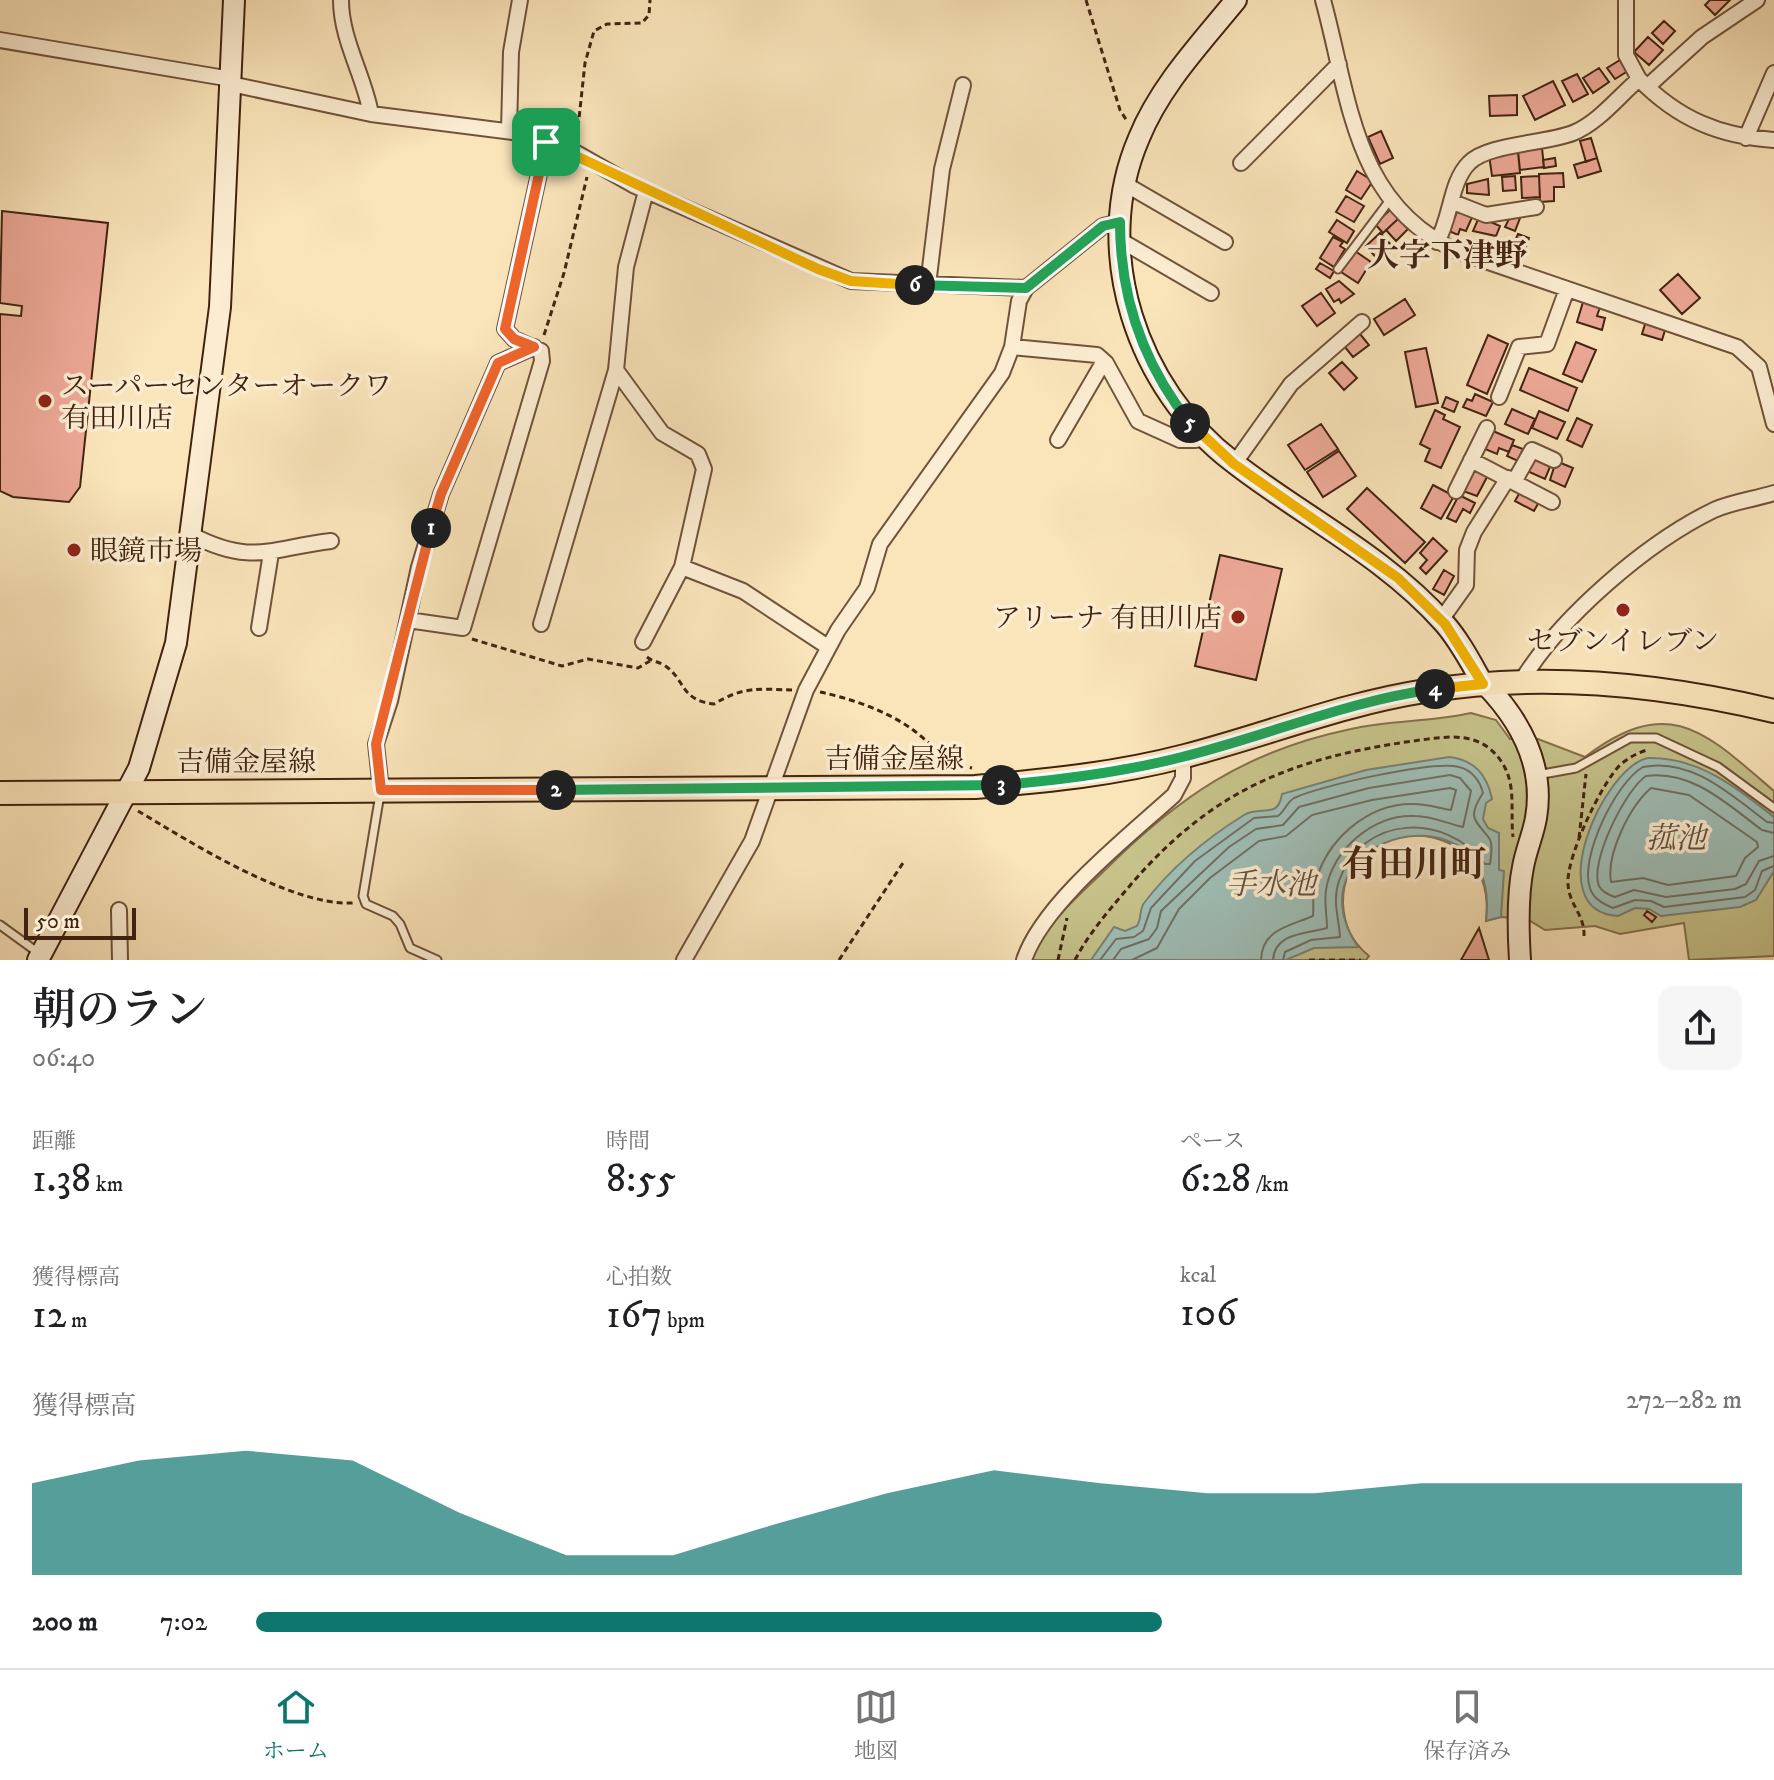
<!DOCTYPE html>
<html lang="ja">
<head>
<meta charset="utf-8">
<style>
  body { margin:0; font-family:"IM FELL DW Pica","Noto Serif JP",serif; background:#f6f6f6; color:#202124; height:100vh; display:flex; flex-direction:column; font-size:30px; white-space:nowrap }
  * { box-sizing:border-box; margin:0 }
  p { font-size:26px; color:#757577 }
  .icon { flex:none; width:44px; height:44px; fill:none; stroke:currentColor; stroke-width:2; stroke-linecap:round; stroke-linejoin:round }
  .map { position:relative; height:960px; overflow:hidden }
  .drawer { display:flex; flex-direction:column; background:#fff; flex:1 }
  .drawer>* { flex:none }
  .scale { position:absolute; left:24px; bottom:20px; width:112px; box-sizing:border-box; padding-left:8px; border:4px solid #422310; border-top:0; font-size:22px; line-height:28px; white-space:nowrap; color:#422310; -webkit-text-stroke:6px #fcedd2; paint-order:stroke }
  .pin { position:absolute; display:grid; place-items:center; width:68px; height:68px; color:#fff; margin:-34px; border-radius:16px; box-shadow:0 4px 12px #0006 }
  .km { position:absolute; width:40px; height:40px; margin:-20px; border-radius:50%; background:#222; color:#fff; font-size:22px; line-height:40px; text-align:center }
  .round { display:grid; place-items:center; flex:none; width:84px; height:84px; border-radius:16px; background:#f6f6f6 }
  .headline { display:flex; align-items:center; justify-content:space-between; height:136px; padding:0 32px }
  h1 { font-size:44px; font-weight:600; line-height:60px }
  .stats { display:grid; grid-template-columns:repeat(3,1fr); gap:12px; height:136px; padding:8px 32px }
  .stats div { display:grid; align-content:center }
  .stats b { font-size:40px; font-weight:600 }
  .stats small { font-size:22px; font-weight:400 }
  .stats p { font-size:22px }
  .chart { height:224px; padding:16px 32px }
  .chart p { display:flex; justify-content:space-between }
  .chart svg { width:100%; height:144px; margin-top:8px; fill:#0f766e; opacity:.7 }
  ul { padding:0 32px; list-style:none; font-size:26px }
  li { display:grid; grid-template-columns:128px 96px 1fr; align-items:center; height:60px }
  li i { height:20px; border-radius:10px; background:#0f766e }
  .tab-bar { display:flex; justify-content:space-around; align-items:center; height:112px; border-top:2px solid #e0e0e0; background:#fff; font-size:22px; color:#757577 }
  .tab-bar a { display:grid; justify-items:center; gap:4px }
  .tab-bar .active { color:#0f766e }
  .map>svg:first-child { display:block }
  .green { fill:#c6c28a; stroke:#84724d; stroke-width:2 }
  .water { fill:#9fbeb6; stroke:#7a8074; stroke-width:2 }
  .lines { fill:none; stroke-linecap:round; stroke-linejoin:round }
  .shore { stroke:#707063; stroke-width:2 }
  .building { fill:#eea998; stroke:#422310; stroke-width:2 }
  .lane-casing { stroke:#70533a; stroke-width:11 }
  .street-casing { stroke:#70533a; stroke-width:18 }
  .secondary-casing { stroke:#422310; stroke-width:24 }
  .primary-casing { stroke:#422310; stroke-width:26 }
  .path { stroke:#422310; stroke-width:3; stroke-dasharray:6 4; stroke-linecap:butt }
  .lane { stroke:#fcedd2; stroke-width:7 }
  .street { stroke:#fcedd2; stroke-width:14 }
  .secondary { stroke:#fcedd2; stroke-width:20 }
  .primary { stroke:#fae4ba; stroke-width:22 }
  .split-1-casing { stroke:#fff; stroke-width:16 }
  .split-2-casing { stroke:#fff; stroke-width:16 }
  .split-3-casing { stroke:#fff; stroke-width:16 }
  .split-4-casing { stroke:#fff; stroke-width:16 }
  .split-5-casing { stroke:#fff; stroke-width:16 }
  .split-6-casing { stroke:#fff; stroke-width:16 }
  .split-7-casing { stroke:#fff; stroke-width:16 }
  .split-1 { stroke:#f0652b; stroke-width:10 }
  .split-2 { stroke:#f0652b; stroke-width:10 }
  .split-3 { stroke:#22a559; stroke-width:10 }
  .split-4 { stroke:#22a559; stroke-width:10 }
  .split-5 { stroke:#f5b400; stroke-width:10 }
  .split-6 { stroke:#22a559; stroke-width:10 }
  .split-7 { stroke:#f5b400; stroke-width:10 }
  .poi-dot { fill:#8f2418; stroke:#fcedd2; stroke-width:3 }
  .labels { text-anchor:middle; stroke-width:7; stroke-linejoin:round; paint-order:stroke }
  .poi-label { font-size:28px; fill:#422310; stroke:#fcedd2; text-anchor:start }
  .street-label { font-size:28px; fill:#422310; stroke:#fcedd2 }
  .water-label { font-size:30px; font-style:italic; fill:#5e5242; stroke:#fcedd2 }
  .quarter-label { font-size:32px; font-weight:bold; fill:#422310; stroke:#fcedd2 }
  .district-label { font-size:36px; font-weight:bold; fill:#422310; stroke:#fcedd2 }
</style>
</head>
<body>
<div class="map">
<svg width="1774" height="960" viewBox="0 0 1774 960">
  <rect width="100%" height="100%" fill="#fae4ba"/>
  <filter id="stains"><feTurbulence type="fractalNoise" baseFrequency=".0025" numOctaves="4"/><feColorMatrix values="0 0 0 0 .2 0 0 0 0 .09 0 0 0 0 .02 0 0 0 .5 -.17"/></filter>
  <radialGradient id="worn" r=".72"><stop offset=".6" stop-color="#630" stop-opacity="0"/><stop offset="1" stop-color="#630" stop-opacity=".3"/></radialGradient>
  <path class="green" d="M1471,713L1496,720L1510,739H1538L1585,757C1670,692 1706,733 1774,791V956L1689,960L1684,923L1620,934L1595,926L1545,930L1527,919L1501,917L1486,921C1499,811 1342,809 1343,903C1344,926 1352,942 1369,956L1366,960H1030C1053,917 1069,905 1103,872C1178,797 1245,751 1351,729C1390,720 1431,722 1471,713Z"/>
  <path class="water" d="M1449,757C1475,760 1487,775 1492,799L1486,803L1483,819L1488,828L1499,833V870L1504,871L1501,917L1486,921C1503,779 1282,833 1358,947L1314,948L1286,960H1091L1114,927L1125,931L1137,926C1142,918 1139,910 1144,903C1170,869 1207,838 1244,815C1261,805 1278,820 1282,794L1366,770Z
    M1648,758C1699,757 1736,787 1774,817V871L1756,900L1740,907L1661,916L1649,909L1635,908L1618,916C1539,911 1603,767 1648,758Z"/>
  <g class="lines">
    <path class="shore" d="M1651,788L1689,795L1757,842L1758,847L1745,858L1736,876L1668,885L1643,878L1611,882C1606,854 1630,806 1651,788Z
      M1774,823L1767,822C1731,795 1691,757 1643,767C1616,782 1579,858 1590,888C1593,899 1604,904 1613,908L1635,900L1651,901L1664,907L1745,897L1755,890L1762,871L1774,866
      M1774,833L1762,830C1728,805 1693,770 1646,776C1626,789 1589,862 1599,886C1602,892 1609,895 1615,897L1634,890L1666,897L1735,889L1746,884L1759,861L1774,856
      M1100,960L1116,939L1134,937L1143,931L1151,908L1195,861L1254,818L1278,816C1285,811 1287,802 1294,798C1319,786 1434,760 1459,767C1472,770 1480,781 1483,793C1466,819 1476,820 1489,838C1493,843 1491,858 1490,864H1485C1446,812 1362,814 1339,881C1332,901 1339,918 1340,937L1311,940L1285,952L1283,960
      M1113,960L1121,949L1149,939L1157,928L1161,911L1229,847L1256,829L1283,825L1299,807L1369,788L1450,775L1460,778L1471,791L1463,827C1448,824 1432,816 1415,816C1373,814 1332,850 1326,890C1324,903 1327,916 1327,928C1307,934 1275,932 1273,960
      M1132,960L1157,948L1179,909L1210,878L1259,841L1286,836L1312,815L1372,800L1450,788L1456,790L1451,810C1439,808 1426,804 1414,804C1367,803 1325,841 1315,885C1312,895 1314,906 1313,916C1290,926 1262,929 1261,960"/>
  </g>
  <path class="building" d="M1710,0H1730L1715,15L1705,5Z
    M1664,21L1675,31L1663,44L1652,33Z
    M1648,37L1663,50L1649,65L1634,52Z
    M1620,60L1628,71L1615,79L1607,68Z
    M1599,68L1609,82L1593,93L1583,78Z
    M1577,74L1588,94L1573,102L1562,81Z
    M1553,81L1565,105L1535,120L1523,96Z
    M1517,95V115L1490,116L1489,96Z
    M1381,131L1393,158L1380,164L1368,137Z
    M1591,138L1597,158L1586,162L1580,141Z
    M1542,148L1544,167L1520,170L1518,151Z
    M1518,152L1520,173L1492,176L1489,155Z
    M1555,158L1556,166L1544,168L1543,160Z
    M1597,158L1601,171L1578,178L1574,165Z
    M1357,171L1373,181L1361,199L1346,190Z
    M1563,173L1564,187H1554V201L1540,202L1539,174Z
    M1515,176L1516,190L1503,191L1502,177Z
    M1539,176L1540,197L1522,198L1521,177Z
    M1488,179L1489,195L1467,193V184Z
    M1346,196L1364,206L1354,222L1336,212Z
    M1392,208L1400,217L1383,233L1375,224Z
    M1458,209L1473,215L1466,231L1460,229L1458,235L1449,231Z
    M2,211L108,223L80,487L69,502L13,497L0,491V314L21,316L22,306L0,303Z
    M1511,215L1520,218L1515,231L1505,227Z
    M1479,217L1500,226L1496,236L1473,231Z
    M1398,219L1408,229L1396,241L1386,230Z
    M1337,220L1354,231L1347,243L1329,232Z
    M1380,233L1394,248L1379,261L1366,246Z
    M1518,234L1529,238L1523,255L1511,250Z
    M1333,237L1343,242L1340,246L1345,249L1334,267L1320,258Z
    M1355,251L1371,262L1358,283L1341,272Z
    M1320,263L1334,271L1330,278L1316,269Z
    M1678,274L1700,298L1682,314L1660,290Z
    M1339,281L1354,294L1341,303L1339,299L1334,302L1326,289Z
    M1321,293L1335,313L1317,326L1302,306Z
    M1405,299L1415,315L1384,335L1374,319Z
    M1583,302L1600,307L1597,316L1605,318L1602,330L1577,322Z
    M1646,321L1666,327L1662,340L1642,334Z
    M1360,334L1369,345L1353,357L1344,346Z
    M1488,335L1508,344L1487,394L1467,385Z
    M1576,342L1596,350L1582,382L1563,374Z
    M1426,348L1438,403L1416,407L1405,352Z
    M1342,362L1357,378L1344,390L1329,373Z
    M1529,368L1577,388L1568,411L1520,390Z
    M1475,394L1493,402L1486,416L1463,407L1467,399L1472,401Z
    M1446,397L1458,402L1454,412L1442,407Z
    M1512,409L1535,419L1528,434L1505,424Z
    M1435,410L1445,415L1443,419L1460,427L1441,468L1425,461L1430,449L1420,444Z
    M1539,411L1565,422L1557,439L1532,428Z
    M1577,418L1592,425L1582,447L1567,440Z
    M1321,424L1338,449L1305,470L1288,445Z
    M1493,431L1514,440L1509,452L1499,448L1497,454L1485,449Z
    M1512,445L1523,449L1518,461L1507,456Z
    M1339,451L1356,476L1323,497L1307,472Z
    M1532,454L1552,462L1545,479L1525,470Z
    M1556,461L1573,468L1565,487L1550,480Z
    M1472,468L1487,477L1477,496L1460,490Z
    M1433,485L1454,496L1441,519L1421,508Z
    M1367,488L1425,542L1405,563L1347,509Z
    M1521,490L1540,500L1534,511L1515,501Z
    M1459,495L1475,503L1470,513L1463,509L1456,522L1447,518Z
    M1433,538L1447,551L1426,574L1420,568L1427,560L1420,553Z
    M1220,555L1282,569L1256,680L1195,666Z
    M1444,570L1454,576L1444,595L1433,589Z
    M1647,911L1656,917L1652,922L1644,915Z
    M1479,928L1489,960H1461Z"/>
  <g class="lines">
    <defs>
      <path id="lane" d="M1338,269L1390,200
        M1537,775L1576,768L1630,738H1656L1718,767L1774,808
        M380,794L363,896L366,904L393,916L400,924L410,948L437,960
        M0,925L40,954"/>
      <path id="street" d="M341,0C341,40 364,75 371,114
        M1323,0C1350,98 1353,205 1459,252L1737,347L1759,367L1774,424
        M1626,0V55L1639,79
        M0,40L231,79
        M231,84L371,114L521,133L575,152L633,185L851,281L1026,288
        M1647,87L1702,37L1757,0
        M509,131L511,52L520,0
        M1746,138L1774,73
        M1241,163L1339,64
        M1125,184L1225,242
        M1453,202L1486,215L1536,207
        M1120,240L1211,293
        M1437,242C1451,219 1450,182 1469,163C1487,144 1544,144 1573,133C1598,123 1618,97 1639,79C1678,119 1719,136 1774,140
        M928,285L942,169L963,85
        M1012,347L1097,355L1106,363L1138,421L1180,440H1196L1202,435
        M616,370L662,433L698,454L704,469L682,567L643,642
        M1499,397L1519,347L1547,344L1567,289
        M1058,440L1104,361
        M1471,460L1552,502
        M1234,464L1291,384L1362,322
        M1514,482L1532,450L1554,460
        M1456,491L1487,428
        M192,535C252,566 271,548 331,541
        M682,567L743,591L828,647
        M408,620L463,628L542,361L541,351L514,339L505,329L546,142
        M1441,620L1466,585L1467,550L1474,532L1508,478
        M541,624L616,370L626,267L646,191
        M259,628L271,553
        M1521,682C1559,618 1646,543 1714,510C1732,502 1755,499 1774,493
        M381,790L376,744L390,701L419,567L441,494L498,363L534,347
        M119,910L120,960
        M684,960L752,841L806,690L838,630L867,588L880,544L1002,373L1012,347L1019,301L1026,288L1103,226L1120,222
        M1024,960C1043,903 1129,836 1174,795L1183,778V757"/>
      <path id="secondary" d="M1236,0C1201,43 1160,86 1139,138C1090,251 1137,389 1233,462C1302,516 1385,556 1444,623C1460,641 1471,663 1483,684
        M1485,684C1520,720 1545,766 1536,818C1533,835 1526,850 1523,867C1517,897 1518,929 1520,960
        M38,960L139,768L176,643L220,307L234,0"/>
      <path id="primary" d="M0,793L975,787C1046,781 1116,774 1185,756C1266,735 1342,704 1425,691C1541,672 1661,684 1774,711"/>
    </defs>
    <use href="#lane" class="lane-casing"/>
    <use href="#street" class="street-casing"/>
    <use href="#secondary" class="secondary-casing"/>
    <use href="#primary" class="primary-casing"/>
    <path class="path" d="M1086,0L1120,110L1127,121
      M577,137L585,63L594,31L607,24L642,23L649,15L650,0
      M544,335L564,273L587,177
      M472,639L562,666L588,659L638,668L650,661
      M647,657C653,662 657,661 664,665C686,679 679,700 714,704C744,686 759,689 792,690
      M820,692C849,698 884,710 909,727C932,743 943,761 972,768
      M138,811C192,843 291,906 353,903
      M1579,838L1586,774
      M1584,936C1585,915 1569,905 1568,884C1566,858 1601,784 1620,765C1628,758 1637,753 1647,750
      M839,960L905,860
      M1058,960L1067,918
      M1075,960C1090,931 1112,907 1133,882C1214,789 1293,758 1413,741C1445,737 1479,729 1501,761C1517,784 1510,810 1513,837
      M1309,960H1361"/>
    <use href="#lane" class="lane"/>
    <use href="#street" class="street"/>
    <use href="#secondary" class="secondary"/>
    <use href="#primary" class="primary"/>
  </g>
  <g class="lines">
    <defs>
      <path id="split-1" d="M431,528L441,494L498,363L534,347L514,339L505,329L546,142"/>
      <path id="split-2" d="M431,528L376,744L381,790H556"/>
      <path id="split-3" d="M556,790L1001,785"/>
      <path id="split-4" d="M1001,785C1062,780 1123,772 1182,757C1267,736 1347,701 1435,689"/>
      <path id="split-5" d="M1190,423L1234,464L1398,578L1445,624L1483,684L1435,689"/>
      <path id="split-6" d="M915,285L1026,288L1103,226L1120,222C1120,297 1143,364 1190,423"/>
      <path id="split-7" d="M546,142L818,269L851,281L915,285"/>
    </defs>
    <use href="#split-1" class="split-1-casing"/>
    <use href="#split-2" class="split-2-casing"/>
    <use href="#split-3" class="split-3-casing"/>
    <use href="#split-4" class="split-4-casing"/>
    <use href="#split-5" class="split-5-casing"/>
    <use href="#split-6" class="split-6-casing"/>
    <use href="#split-7" class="split-7-casing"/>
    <use href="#split-1" class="split-1"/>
    <use href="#split-2" class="split-2"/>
    <use href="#split-3" class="split-3"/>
    <use href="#split-4" class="split-4"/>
    <use href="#split-5" class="split-5"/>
    <use href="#split-6" class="split-6"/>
    <use href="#split-7" class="split-7"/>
  </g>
  <g class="poi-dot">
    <circle cx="45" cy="401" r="8"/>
    <circle cx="74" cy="550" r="8"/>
    <circle cx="1623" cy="610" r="8"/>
    <circle cx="1238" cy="617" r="8"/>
  </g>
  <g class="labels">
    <g class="poi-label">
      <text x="61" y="395">スーパーセンターオークワ<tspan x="61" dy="32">有田川店</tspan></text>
      <text x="90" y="560">眼鏡市場</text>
      <text x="1222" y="627" text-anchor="end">アリーナ 有田川店</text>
      <text x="1623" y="650" text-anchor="middle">セブンイレブン</text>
    </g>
    <g class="street-label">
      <text x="894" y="768">吉備金屋線</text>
      <text x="246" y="771">吉備金屋線</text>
    </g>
    <g class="water-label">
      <text x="1676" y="848">菰池</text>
      <text x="1271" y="894">手水池</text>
    </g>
    <g class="quarter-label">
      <text x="1447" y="266">大字下津野</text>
    </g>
    <g class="district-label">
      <text x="1414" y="876">有田川町</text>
    </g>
  </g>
  <rect width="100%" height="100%" filter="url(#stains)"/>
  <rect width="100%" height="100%" fill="url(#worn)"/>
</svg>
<div class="scale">50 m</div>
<div class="pin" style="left:546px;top:142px;background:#1e9e55"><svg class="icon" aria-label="arrive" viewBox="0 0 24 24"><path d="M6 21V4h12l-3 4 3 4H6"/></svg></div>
<b class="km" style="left:431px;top:528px">1</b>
<b class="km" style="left:556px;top:790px">2</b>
<b class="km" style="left:1001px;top:785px">3</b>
<b class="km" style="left:1435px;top:689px">4</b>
<b class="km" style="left:1190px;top:423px">5</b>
<b class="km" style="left:915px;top:285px">6</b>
</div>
<section class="drawer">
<div class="headline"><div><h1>朝のラン</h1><p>06:40</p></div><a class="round"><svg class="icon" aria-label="share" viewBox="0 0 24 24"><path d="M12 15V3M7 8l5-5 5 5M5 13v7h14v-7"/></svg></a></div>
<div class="stats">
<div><p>距離</p><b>1.38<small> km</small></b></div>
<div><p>時間</p><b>8:55</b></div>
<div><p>ペース</p><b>6:28<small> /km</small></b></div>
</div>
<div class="stats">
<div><p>獲得標高</p><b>12<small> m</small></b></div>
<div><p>心拍数</p><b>167<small> bpm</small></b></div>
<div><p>kcal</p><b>106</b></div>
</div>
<div class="chart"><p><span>獲得標高</span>272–282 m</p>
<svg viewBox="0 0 160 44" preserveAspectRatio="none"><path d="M0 44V16L10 9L20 6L30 9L40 25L50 38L60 38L70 28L80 19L90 12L100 16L110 19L120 19L130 16L140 16L150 16L160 16V44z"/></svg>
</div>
<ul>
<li><b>200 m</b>7:02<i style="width:61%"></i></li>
</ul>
</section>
<nav class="tab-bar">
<a class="active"><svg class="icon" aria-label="home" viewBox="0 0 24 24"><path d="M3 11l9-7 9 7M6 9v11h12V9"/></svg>ホーム</a>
<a><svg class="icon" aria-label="map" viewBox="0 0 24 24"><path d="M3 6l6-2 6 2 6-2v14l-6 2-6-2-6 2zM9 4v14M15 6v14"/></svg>地図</a>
<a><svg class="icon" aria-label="saved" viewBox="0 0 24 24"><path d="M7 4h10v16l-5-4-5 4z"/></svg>保存済み</a>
</nav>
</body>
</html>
